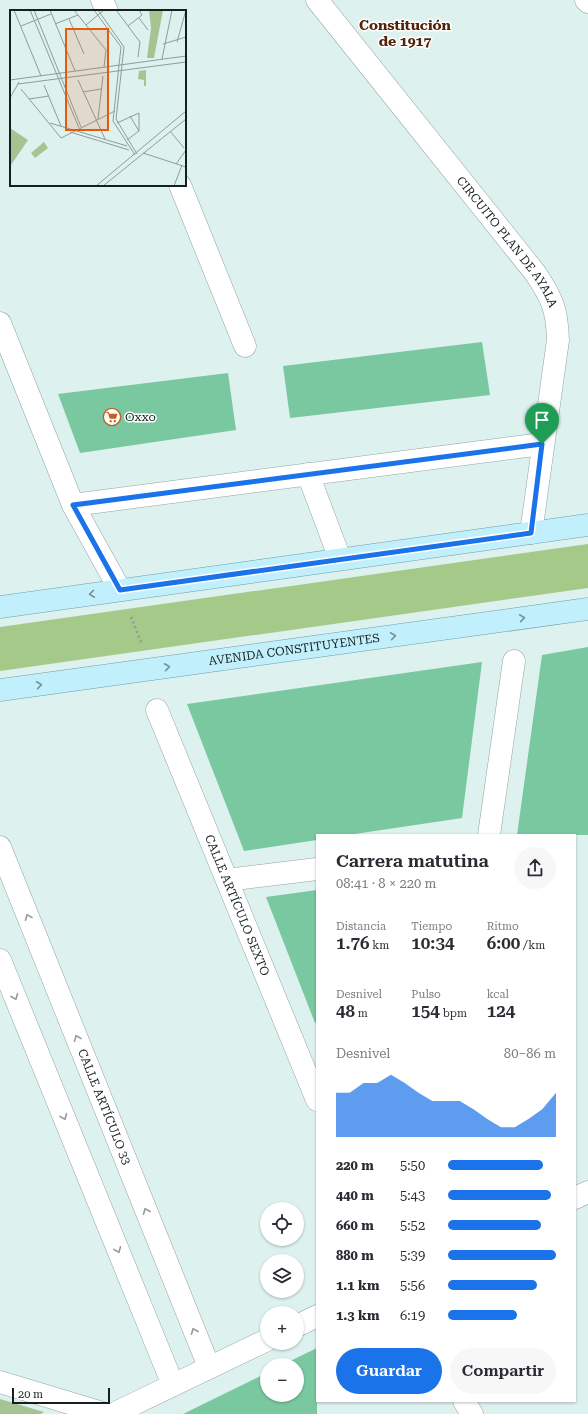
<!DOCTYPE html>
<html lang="es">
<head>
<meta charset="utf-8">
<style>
  body { margin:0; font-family:"Roboto Serif",serif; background:#f7f7f7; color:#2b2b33; height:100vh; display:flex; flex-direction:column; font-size:15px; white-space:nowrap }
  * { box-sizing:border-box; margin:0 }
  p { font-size:13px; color:#7c7c81 }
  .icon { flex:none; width:22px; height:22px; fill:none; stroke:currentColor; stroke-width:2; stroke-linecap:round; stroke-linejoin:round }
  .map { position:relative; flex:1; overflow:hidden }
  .details { position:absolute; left:316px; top:834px; width:260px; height:568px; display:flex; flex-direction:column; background:#fff; border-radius:0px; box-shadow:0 1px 3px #0004 }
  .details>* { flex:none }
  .controls { position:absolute; left:260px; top:1202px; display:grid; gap:8px }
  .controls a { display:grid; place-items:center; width:44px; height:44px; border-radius:50%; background:#fff; box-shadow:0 1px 3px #0004; font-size:20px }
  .scale { position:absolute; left:12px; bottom:10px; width:98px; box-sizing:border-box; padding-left:4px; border:2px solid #171e1e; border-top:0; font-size:11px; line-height:14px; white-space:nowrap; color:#171e1e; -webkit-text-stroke:3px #fff; paint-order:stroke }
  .pin { position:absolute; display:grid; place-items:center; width:34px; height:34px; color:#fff; margin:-41px -17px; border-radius:50% 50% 50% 0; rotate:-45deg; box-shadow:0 0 4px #0007 }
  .pin .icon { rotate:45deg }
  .round { display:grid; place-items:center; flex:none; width:42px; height:42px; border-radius:21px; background:#f7f7f7 }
  .summary { display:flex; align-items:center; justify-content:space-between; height:68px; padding:0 20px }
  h1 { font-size:18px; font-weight:600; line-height:30px }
  .stats { display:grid; grid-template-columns:repeat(3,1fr); gap:6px; height:68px; padding:4px 20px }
  .stats div { display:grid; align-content:center }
  .stats b { font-size:17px; font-weight:600 }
  .stats small { font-size:11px; font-weight:400 }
  .stats p { font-size:11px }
  .chart { height:112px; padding:8px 20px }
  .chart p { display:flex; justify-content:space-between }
  .chart svg { width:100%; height:72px; margin-top:4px; fill:#1a73e8; opacity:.7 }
  .button { display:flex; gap:8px; margin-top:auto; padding:8px 20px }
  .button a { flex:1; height:46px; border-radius:24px; background:#1a73e8; color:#fff; font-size:16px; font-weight:600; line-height:46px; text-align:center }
  .button a+a { background:#f7f7f7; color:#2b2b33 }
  ul { padding:0 20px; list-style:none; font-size:13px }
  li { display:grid; grid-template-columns:64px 48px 1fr; align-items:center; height:30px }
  li i { height:10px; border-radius:5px; background:#1a73e8 }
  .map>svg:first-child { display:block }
  .green { fill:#a7c393 }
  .forest { fill:#a4c988 }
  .building { fill:#79c8a0 }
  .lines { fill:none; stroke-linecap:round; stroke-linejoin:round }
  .minor-casing { stroke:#92a5a3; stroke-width:23 }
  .major-casing { stroke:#6b9fad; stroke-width:23 }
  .path { stroke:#8e9d9b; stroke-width:2.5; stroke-dasharray:2 3; stroke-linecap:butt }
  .minor { stroke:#fff; stroke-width:22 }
  .major { stroke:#c1effc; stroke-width:22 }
  .oneway { stroke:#749198 }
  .oneway2 { stroke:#979a9a }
  .route-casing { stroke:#fff; stroke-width:8 }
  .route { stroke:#1a73e8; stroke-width:5 }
  .labels { text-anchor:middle; stroke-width:3; stroke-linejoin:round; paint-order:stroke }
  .street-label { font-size:12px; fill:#171e1e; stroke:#fff }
  .poi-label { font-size:12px; fill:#171e1e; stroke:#fff; text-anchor:start }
  .quarter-label { font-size:14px; font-weight:bold; fill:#522307; stroke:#fff }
  .inset-road { fill:none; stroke:#8e9d9b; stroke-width:1 }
  .view { fill:#e8590c; fill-opacity:0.15; stroke:#e8590c; stroke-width:2 }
  .inset-edge { fill:none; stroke:#171e1e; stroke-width:2 }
</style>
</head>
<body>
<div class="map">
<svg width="588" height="1414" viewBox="0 0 588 1414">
  <rect width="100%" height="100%" fill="#ddf1ef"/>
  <path class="green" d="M0,1399L44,1412L41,1414H0Z"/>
  <path class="forest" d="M588,544V588L0,671V627Z"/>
  <path class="building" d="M482,342L490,395L290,418L283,366Z
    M228,373L236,430L80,453L58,394Z
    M588,647V835H517L542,655Z
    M482,662L462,818L348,835H317V840L244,851L187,704Z
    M317,890V1022L315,1023L266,897Z
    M317,1348V1414H183L267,1373V1395H297V1365H282Z"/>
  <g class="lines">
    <defs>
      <g id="minor">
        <path d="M102,0L107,11"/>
        <path id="s1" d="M317,0L536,274C553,300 557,310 558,340L531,533"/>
        <path d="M586,0L588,2"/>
        <path d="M180,185L245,346"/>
        <path d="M0,323L73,505L120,590"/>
        <path d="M308,474L340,559"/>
        <path d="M73,505L542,444"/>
        <path id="s2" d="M157,710L317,1100"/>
        <path d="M489,835L514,661"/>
        <path id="s3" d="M0,847L209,1367"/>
        <path d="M227,880L317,869"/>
        <path d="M0,960L173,1385"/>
        <path d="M575,1198L588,1192"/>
        <path d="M297,1326L317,1316"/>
        <path d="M0,1382L106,1414"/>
        <path d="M464,1401L472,1414"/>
        <path d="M113,1414L267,1340"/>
      </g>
      <g id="major">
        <path d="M0,607L588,525"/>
        <path id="s4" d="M0,690L588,609"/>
      </g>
    </defs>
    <use href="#minor" class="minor-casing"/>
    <use href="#major" class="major-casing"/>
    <path class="path" d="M131,617L141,642"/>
    <use href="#minor" class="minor"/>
    <use href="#major" class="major"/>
  </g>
  <defs><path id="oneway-chevron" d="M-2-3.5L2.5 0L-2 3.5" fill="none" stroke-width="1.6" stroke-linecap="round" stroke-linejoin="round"/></defs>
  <g class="oneway">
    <use href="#oneway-chevron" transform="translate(92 594) rotate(172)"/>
    <use href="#oneway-chevron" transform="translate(522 618) rotate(-8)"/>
    <use href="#oneway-chevron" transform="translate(393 636) rotate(-8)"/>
    <use href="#oneway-chevron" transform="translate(167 667) rotate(-8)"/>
    <use href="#oneway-chevron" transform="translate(39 685) rotate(-8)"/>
  </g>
  <g class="oneway2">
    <use href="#oneway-chevron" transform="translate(28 917) rotate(-112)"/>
    <use href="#oneway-chevron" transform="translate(15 997) rotate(68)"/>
    <use href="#oneway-chevron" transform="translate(77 1038) rotate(-112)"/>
    <use href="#oneway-chevron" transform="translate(64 1117) rotate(68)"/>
    <use href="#oneway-chevron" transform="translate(146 1211) rotate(-112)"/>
    <use href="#oneway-chevron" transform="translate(118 1250) rotate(68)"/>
    <use href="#oneway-chevron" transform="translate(194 1331) rotate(-112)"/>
  </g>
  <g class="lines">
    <defs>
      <path id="route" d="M542,444L531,533L120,590L73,505Z"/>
    </defs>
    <use href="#route" class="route-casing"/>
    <use href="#route" class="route"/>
  </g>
  <defs>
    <symbol id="supermarket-ring" viewBox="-11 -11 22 22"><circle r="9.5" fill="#fff" stroke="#c25f25" stroke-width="1.5"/><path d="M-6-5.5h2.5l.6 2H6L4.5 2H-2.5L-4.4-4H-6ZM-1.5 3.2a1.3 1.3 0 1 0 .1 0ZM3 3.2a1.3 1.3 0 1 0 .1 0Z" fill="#c25f25"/></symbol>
  </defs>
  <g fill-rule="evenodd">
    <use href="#supermarket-ring" x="102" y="407" width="20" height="20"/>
  </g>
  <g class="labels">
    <g class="street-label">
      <text dy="4" stroke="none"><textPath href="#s1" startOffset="308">CIRCUITO PLAN DE AYALA</textPath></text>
      <text dy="4" stroke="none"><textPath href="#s4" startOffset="297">AVENIDA CONSTITUYENTES</textPath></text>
      <text dy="4" stroke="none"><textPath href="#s2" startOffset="211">CALLE ARTÍCULO SEXTO</textPath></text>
      <text dy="4" stroke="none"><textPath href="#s3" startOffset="280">CALLE ARTÍCULO 33</textPath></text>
    </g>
    <g class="poi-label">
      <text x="125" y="421">Oxxo</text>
    </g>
    <g class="quarter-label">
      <text x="405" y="30">Constitución<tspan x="405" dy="16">de 1917</tspan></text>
    </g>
  </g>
  <g transform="translate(10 10)">
    <rect width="176" height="176" fill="#ddf1ef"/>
    <path d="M139,0H153L144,48H137L141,18ZM136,60V76H134V70L128,69L129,61ZM0,118L18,130L1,155L0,154ZM34,132L38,138L25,148L21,143Z" fill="#a7c393"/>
    <path class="inset-road" d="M4,0L31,66M20,0L69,118M24,0L71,117M40,0L65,61M64,0L96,40L94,57M84,0L111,37L103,111L125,145M88,0L114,37L106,109L127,144M106,0L130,32L128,47M129,8L138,20M59,9L74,44M45,14L68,5M76,15L94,0M11,16L41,4M118,16L132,5L129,0M167,32L176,0M153,34L176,27M152,49L162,0M0,70L176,46M68,70L95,129M8,74L176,52M34,75L51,116M11,79L51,128L105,101M73,82L91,79M0,88L9,72M19,89L39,86M120,106L129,121M88,109L93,66M40,113L117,136M107,113L129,103V121L117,130M160,121L174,138M60,122L119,140M133,143L176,157M166,154L176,140M86,176L176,101M93,176L176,109M164,176L172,155"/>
    <path class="view" d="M56,19H98V120H56Z"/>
    <rect width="176" height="176" class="inset-edge"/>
  </g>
</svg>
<div class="controls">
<a><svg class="icon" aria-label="locate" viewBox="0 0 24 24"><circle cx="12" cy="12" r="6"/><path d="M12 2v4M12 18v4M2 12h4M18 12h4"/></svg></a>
<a><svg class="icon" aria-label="layers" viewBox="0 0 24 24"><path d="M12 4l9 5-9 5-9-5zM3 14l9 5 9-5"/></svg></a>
<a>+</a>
<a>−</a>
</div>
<div class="scale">20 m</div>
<div class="pin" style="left:542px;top:444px;background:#1e9e55"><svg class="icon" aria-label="arrive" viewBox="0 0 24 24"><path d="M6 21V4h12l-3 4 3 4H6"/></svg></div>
<section class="details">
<div class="summary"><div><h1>Carrera matutina</h1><p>08:41 · 8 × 220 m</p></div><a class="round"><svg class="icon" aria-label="share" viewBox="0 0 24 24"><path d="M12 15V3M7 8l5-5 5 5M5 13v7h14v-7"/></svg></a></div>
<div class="stats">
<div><p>Distancia</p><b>1.76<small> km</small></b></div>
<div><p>Tiempo</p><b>10:34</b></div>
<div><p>Ritmo</p><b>6:00<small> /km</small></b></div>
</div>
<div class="stats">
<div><p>Desnivel</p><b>48<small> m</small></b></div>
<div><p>Pulso</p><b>154<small> bpm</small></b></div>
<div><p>kcal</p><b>124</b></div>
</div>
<div class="chart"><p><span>Desnivel</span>80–86 m</p>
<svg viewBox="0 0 160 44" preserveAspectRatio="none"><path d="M0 44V17L10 17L20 11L30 11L40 6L50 11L60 17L70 22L80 22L90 22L100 27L110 33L120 38L130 38L140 33L150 27L160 17V44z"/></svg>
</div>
<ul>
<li><b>220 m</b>5:50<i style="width:88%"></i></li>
<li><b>440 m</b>5:43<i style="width:95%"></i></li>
<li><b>660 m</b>5:52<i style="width:86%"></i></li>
<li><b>880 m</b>5:39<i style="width:100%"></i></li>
<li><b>1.1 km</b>5:56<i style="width:82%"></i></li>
<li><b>1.3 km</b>6:19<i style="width:64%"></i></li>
</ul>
<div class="button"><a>Guardar</a><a>Compartir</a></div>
</section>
</div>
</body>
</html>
